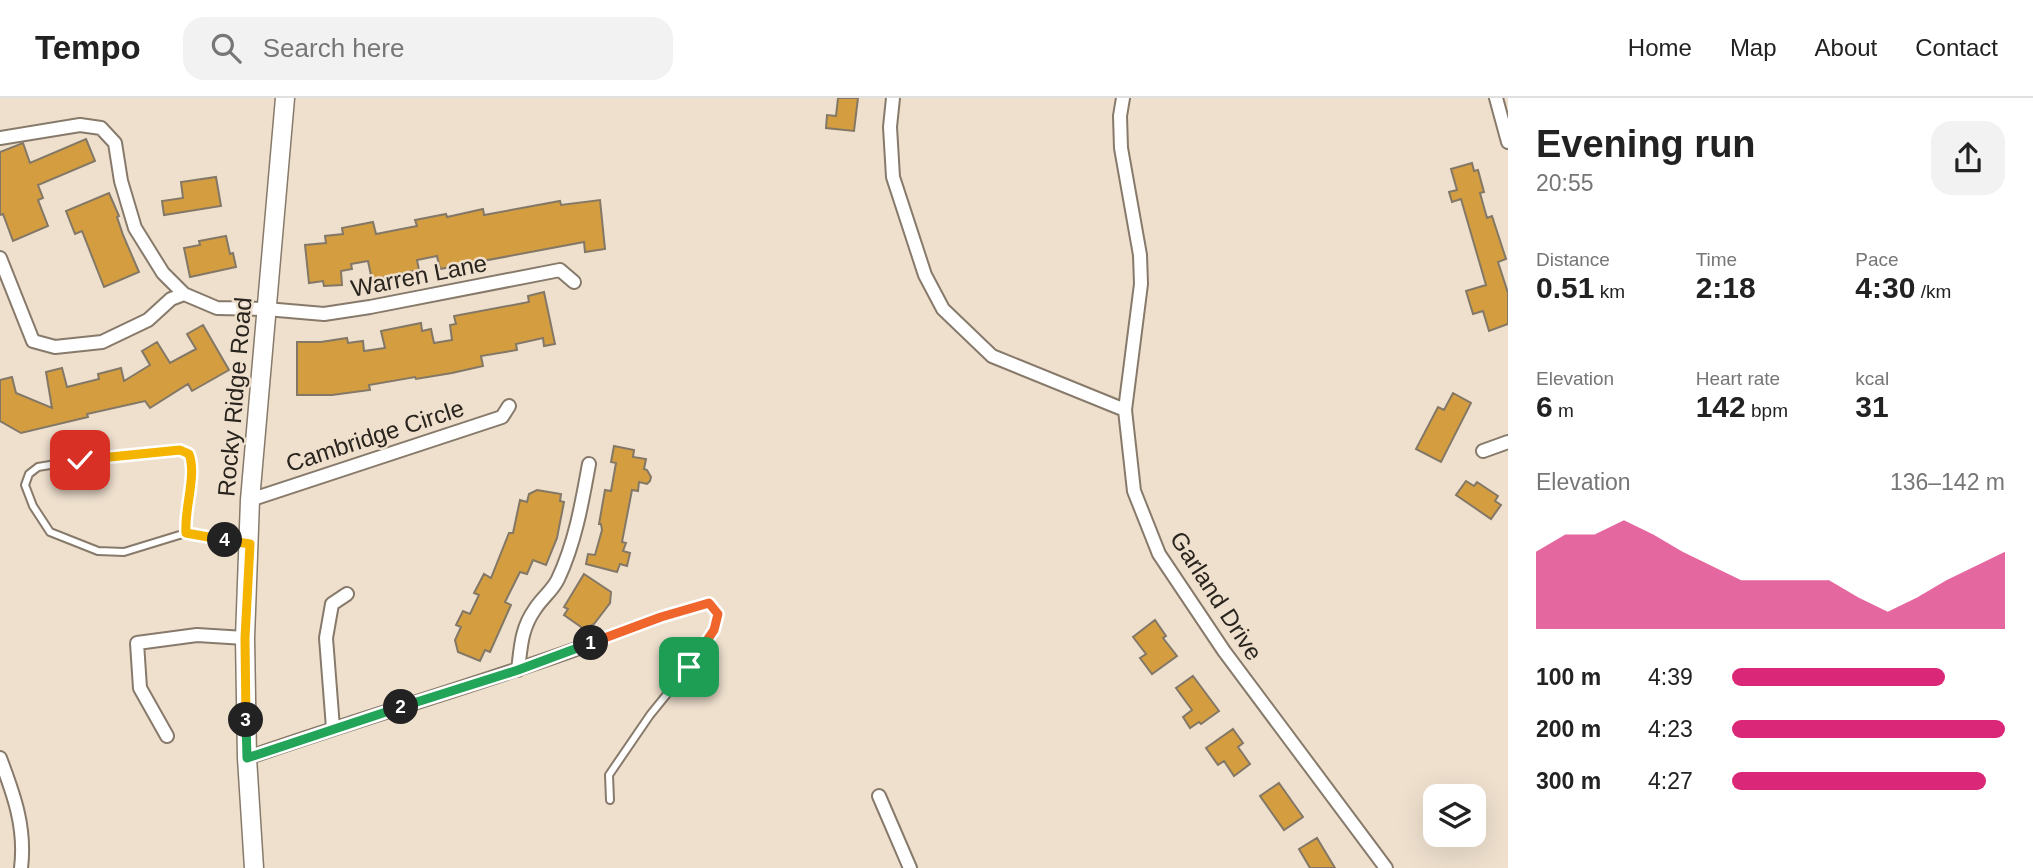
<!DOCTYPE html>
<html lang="en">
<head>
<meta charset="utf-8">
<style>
  body { margin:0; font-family:Arial,sans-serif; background:#f2f2f2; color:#222; height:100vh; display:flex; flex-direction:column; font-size:26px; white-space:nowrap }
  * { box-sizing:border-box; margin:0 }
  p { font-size:23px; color:#767676 }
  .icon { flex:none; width:38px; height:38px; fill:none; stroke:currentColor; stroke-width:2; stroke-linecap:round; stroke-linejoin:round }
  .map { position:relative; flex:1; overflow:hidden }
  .details { display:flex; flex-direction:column; background:#fff; width:525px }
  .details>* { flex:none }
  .tools { position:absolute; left:1423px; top:686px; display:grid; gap:14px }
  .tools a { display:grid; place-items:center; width:63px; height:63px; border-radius:14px; background:#fff; box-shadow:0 7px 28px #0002; font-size:35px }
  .pin { position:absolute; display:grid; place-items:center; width:60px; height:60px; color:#fff; margin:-30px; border-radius:14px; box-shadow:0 4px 10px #0006 }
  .km { position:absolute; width:35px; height:35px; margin:-18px; border-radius:50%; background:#222; color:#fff; font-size:19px; line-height:35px; text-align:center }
  .round { display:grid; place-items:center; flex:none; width:74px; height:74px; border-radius:21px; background:#f2f2f2 }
  .head { display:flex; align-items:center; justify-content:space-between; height:119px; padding:0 28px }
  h1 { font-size:38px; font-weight:700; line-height:52px }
  .stats { display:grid; grid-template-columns:repeat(3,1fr); gap:10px; height:119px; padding:7px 28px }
  .stats div { display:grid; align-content:center }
  .stats b { font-size:30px; font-weight:700 }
  .stats small { font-size:19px; font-weight:400 }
  .stats p { font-size:19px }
  .chart { height:196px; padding:14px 28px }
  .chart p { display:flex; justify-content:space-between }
  .chart svg { width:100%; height:126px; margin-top:7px; fill:#db2777; opacity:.7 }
  ul { padding:0 28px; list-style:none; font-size:23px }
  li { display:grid; grid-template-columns:112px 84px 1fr; align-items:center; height:52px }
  li i { height:18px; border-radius:9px; background:#db2777 }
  header { display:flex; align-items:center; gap:42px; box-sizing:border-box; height:98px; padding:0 35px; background:#fff; border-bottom:2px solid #e0e0e0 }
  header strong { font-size:33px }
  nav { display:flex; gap:38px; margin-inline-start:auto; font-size:24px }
  .search { width:490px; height:63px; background:#f2f2f2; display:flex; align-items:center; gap:18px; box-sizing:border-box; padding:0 24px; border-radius:21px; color:#767676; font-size:26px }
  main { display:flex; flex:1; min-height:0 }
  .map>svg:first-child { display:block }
  .building { fill:#d49e40; stroke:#837766; stroke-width:2 }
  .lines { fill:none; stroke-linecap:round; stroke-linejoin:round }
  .service-casing { stroke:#877a6a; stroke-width:10 }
  .minor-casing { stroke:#877a6a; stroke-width:16 }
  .secondary-casing { stroke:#877a6a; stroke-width:21 }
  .service { stroke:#fff; stroke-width:6 }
  .minor { stroke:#fff; stroke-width:12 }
  .secondary { stroke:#fff; stroke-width:18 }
  .split-1-casing { stroke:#fff; stroke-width:14 }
  .split-2-casing { stroke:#fff; stroke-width:14 }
  .split-3-casing { stroke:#fff; stroke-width:14 }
  .split-4-casing { stroke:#fff; stroke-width:14 }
  .split-5-casing { stroke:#fff; stroke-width:14 }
  .split-1 { stroke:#f0652b; stroke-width:9 }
  .split-2 { stroke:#22a559; stroke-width:9 }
  .split-3 { stroke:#22a559; stroke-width:9 }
  .split-4 { stroke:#f5b400; stroke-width:9 }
  .split-5 { stroke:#f5b400; stroke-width:9 }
  .labels { text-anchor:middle; stroke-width:5; stroke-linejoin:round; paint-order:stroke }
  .street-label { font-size:24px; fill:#29241d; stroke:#efe0ce }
</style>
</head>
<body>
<header>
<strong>Tempo</strong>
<div class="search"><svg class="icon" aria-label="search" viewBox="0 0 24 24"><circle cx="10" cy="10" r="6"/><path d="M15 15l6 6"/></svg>Search here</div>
<nav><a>Home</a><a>Map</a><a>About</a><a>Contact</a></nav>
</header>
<main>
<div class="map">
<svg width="1508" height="770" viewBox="0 0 1508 770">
  <rect width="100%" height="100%" fill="#efe0ce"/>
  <path class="building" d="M838,0H858L854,33L826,30L827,17L836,18Z
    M86,41L95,63L38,87L43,100L38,102L48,128L13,143L3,116L0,117V54L23,45L30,65Z
    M1472,65L1474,73L1478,72L1484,94L1480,95L1487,120L1492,118L1506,161L1498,164L1508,195V226L1489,233L1483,213L1473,216L1466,193L1486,187L1461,101L1452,104L1449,94L1457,92L1451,71Z
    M216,79L221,108L164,117L162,103L183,100L181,84Z
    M109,95L119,118L117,119L123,137L139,174L104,189L82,133L75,136L66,113Z
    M600,102L605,151L585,154L584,144L440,171L437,158L417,162L419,172L372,182L368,163L351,166L352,171L341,173L342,187L324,188L323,183L309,185L305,147L326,145L325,138L343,136L342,130L373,124L376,136L417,128L415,122L446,116L447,119L483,111L484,117L560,103L561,107Z
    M226,138L230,156L233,155L236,169L190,179L184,150L200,147L199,143Z
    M544,194L555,246L544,248L543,240L516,246L517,252L481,258L483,268L452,275L416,281L415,279L369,287L370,292L332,297H297V244H321L347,240L348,245L363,243L364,253L385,250L381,233L421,225L422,233L431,231L434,245L452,242L450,227L456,226L454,218L529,204L528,198Z
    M203,227L229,272L192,293L188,286L150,310L145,303L87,316L88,319L21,335L0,323V282L12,279L16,295L52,310L46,274L62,270L67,289L99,281L98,276L121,270L124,283L150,267L142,253L157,244L170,265L196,251L187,236Z
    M1453,295L1471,305L1441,364L1416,351L1438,309L1444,312Z
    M614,348L634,352L633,359L646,361L644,371L647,372L651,379L650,383L647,386L639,384L638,393L632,392L622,444L626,445L623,453L630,455L627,468L620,466L617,474L586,466L588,456L595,457L602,432L601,426H599L605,392L611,393L616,365L611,364Z
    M1466,383L1474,388L1477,384L1498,398L1495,403L1501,407L1491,421L1456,397Z
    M537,392L561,396L560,403L564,404L557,440L546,467L533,462L527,476L520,474L505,504L511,507L490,554L485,552L480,563L458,554L455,542L461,529L456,527L463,513L470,516L479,497L474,495L484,476L491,480L509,435H513L520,402L527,404L529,396Z
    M584,476L611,494L610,505L594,526L584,531L564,517L568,511L564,509Z
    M1155,522L1166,538L1163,540L1177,558L1152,576L1140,560L1146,556L1133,539Z
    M1193,578L1219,613L1201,626L1199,624L1190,630L1183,619L1192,612L1176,590Z
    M1233,631L1243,645L1238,649L1250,666L1234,678L1224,663L1218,667L1206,650Z
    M1279,685L1303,719L1284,732L1260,698Z
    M1317,740L1335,770H1310L1299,751Z"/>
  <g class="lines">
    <defs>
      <path id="service" d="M186,435C184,411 197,377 189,356L179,352L80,362L38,369L29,376L25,387L33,408L50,434L98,453L124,454L186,435L248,446
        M582,549L695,508L709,505L718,516L714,532L689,569L650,617L609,677L610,702"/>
      <path id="minor" d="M893,0L890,29L893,79L925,177L943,211L992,258L1125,312
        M1123,0L1120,18L1121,50L1140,157L1141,186L1125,312L1134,393L1159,456L1224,553L1386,770
        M1496,0L1508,44
        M0,40L80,27L101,30L115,45L121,83L135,130L163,175L184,196L217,210L266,211L324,216L370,209L560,172L574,184
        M0,160L33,243L55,249L102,244L148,222L171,201L184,196
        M1483,353L1508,344
        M250,402L502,319L509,308
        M518,572C521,548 521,531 535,511C542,500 553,492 558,481C575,445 582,405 589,366
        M333,630L326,540L332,506L347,496
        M167,638L140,590L137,545L197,537L245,540
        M0,660C14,697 26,730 21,770
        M247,660C358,621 471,589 582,549
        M879,698L910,770"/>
      <path id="secondary" d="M254,770L247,660L245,540L250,402L285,0"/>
    </defs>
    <use href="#service" class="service-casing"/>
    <use href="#minor" class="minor-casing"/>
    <use href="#secondary" class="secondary-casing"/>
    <use href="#service" class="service"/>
    <use href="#minor" class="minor"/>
    <use href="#secondary" class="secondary"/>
  </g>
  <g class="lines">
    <defs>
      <path id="split-1" d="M591,545L661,519L709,505L718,516L714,532L689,569"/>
      <path id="split-2" d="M401,609L518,572L591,545"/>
      <path id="split-3" d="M246,622L247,660L401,609"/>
      <path id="split-4" d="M225,442L250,446L245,540L246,622"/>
      <path id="split-5" d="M80,362L180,352L189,356C197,377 184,411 186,435L225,442"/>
    </defs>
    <use href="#split-1" class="split-1-casing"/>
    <use href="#split-2" class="split-2-casing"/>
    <use href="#split-3" class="split-3-casing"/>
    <use href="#split-4" class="split-4-casing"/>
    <use href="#split-5" class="split-5-casing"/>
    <use href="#split-1" class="split-1"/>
    <use href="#split-2" class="split-2"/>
    <use href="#split-3" class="split-3"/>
    <use href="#split-4" class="split-4"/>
    <use href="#split-5" class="split-5"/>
  </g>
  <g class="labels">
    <g class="street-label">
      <text transform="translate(419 178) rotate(-11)" y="8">Warren Lane</text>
      <text transform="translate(235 299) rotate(-85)" y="8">Rocky Ridge Road</text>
      <text transform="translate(375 338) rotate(-18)" y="8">Cambridge Circle</text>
      <text transform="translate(1216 498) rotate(57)" y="8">Garland Drive</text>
    </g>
  </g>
</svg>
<div class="tools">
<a><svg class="icon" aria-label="layers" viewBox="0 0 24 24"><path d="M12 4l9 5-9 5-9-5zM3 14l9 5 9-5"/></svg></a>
</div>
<div class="pin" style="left:689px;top:569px;background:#1e9e55"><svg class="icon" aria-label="arrive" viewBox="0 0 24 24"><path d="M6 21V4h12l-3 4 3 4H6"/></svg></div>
<div class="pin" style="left:80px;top:362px;background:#d93025"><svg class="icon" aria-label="check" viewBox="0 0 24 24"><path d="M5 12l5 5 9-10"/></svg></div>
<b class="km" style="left:591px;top:545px">1</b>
<b class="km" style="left:401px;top:609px">2</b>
<b class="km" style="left:246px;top:622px">3</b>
<b class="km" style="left:225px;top:442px">4</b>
</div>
<section class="details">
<div class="head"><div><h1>Evening run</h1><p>20:55</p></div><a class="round"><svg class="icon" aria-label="share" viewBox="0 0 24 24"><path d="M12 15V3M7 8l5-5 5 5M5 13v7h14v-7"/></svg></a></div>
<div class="stats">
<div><p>Distance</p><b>0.51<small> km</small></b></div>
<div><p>Time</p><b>2:18</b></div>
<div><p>Pace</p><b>4:30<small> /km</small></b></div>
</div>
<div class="stats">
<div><p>Elevation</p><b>6<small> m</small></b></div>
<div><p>Heart rate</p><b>142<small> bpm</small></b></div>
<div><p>kcal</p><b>31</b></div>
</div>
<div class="chart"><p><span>Elevation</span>136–142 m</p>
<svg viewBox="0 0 160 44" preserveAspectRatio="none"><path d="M0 44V17L10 11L20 11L30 6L40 11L50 17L60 22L70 27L80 27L90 27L100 27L110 33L120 38L130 33L140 27L150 22L160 17V44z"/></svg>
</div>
<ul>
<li><b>100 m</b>4:39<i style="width:78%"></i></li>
<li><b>200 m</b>4:23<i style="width:100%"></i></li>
<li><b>300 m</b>4:27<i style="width:93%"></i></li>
</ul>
</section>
</main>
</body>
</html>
